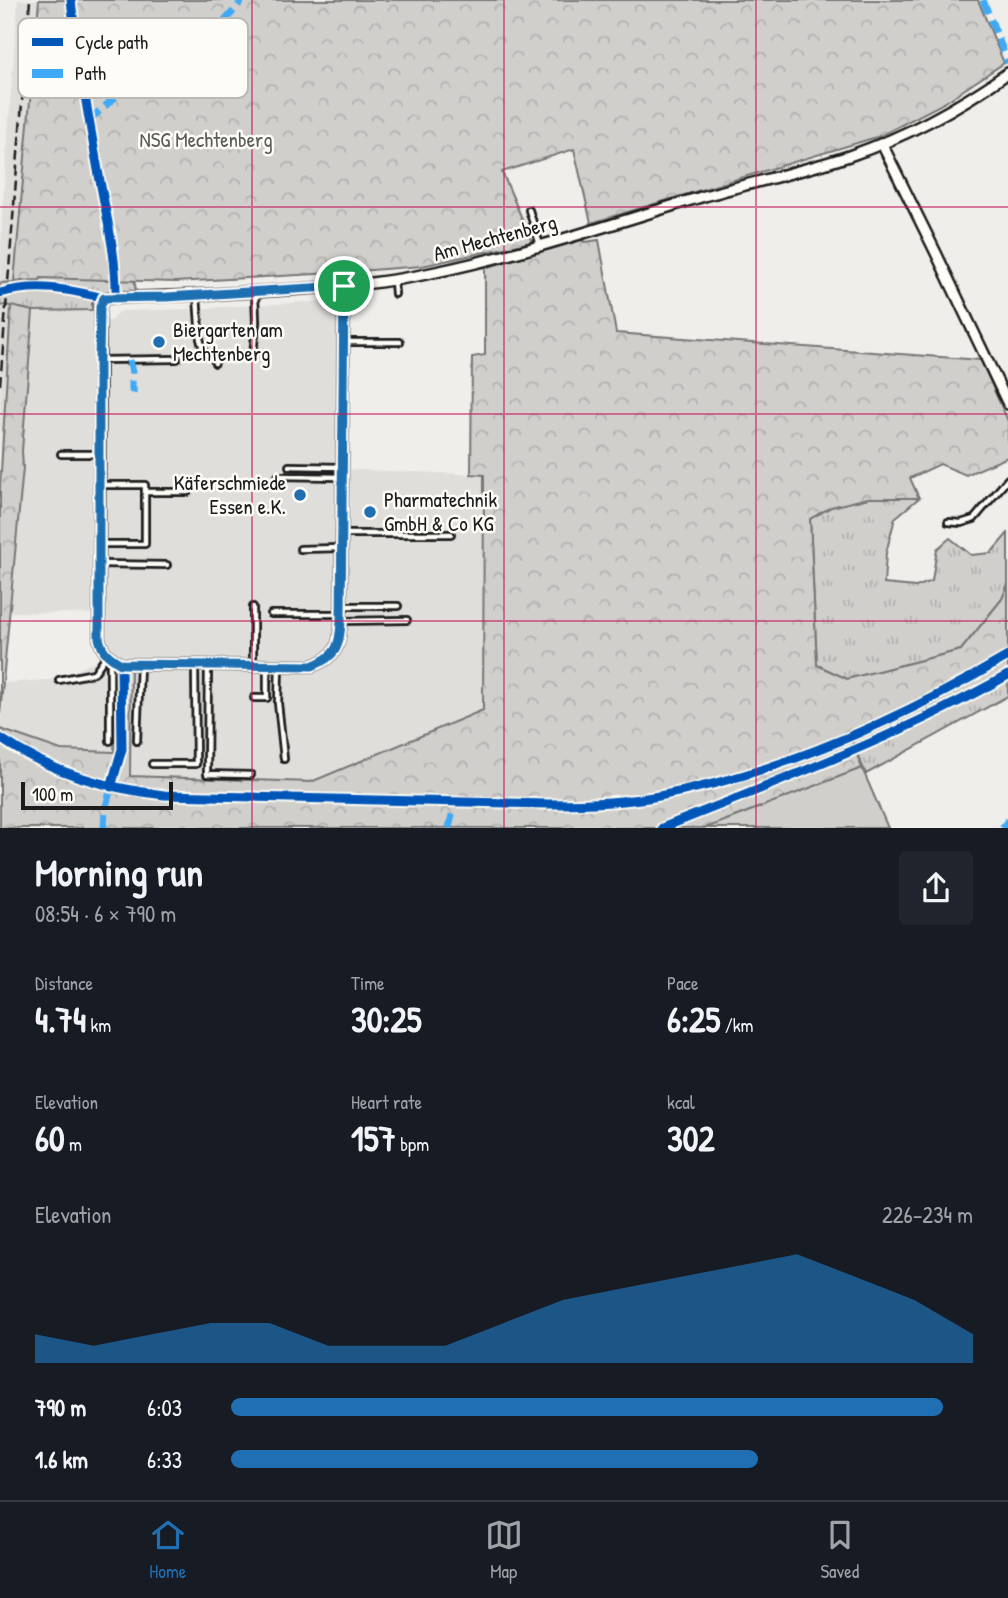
<!DOCTYPE html>
<html lang="en">
<head>
<meta charset="utf-8">
<style>
  body { margin:0; font-family:"Patrick Hand",sans-serif; background:#20242c; color:#f1f3f6; height:100vh; display:flex; flex-direction:column; font-size:26px; white-space:nowrap }
  * { box-sizing:border-box; margin:0 }
  p { font-size:23px; color:#9ea1a6 }
  .icon { flex:none; width:38px; height:38px; fill:none; stroke:currentColor; stroke-width:2; stroke-linecap:round; stroke-linejoin:round }
  .map { position:relative; height:828px; overflow:hidden }
  .drawer { display:flex; flex-direction:column; background:#171b24; flex:1 }
  .drawer>* { flex:none }
  .scale { position:absolute; left:21px; bottom:18px; width:152px; box-sizing:border-box; padding-left:7px; border:4px solid #1c1c1c; border-top:0; font-size:19px; line-height:24px; white-space:nowrap; color:#1c1c1c; -webkit-text-stroke:5px #fdfcf7; paint-order:stroke }
  .pin { position:absolute; display:grid; place-items:center; width:60px; height:60px; color:#fff; margin:-30px; border:4px solid #fff; border-radius:50%; box-shadow:0 2px 7px #0007 }
  .round { display:grid; place-items:center; flex:none; width:74px; height:74px; border-radius:7px; background:#20242c }
  .summary { display:flex; align-items:center; justify-content:space-between; height:119px; padding:0 35px }
  h1 { font-size:38px; font-weight:700; line-height:52px }
  .figures { display:grid; grid-template-columns:repeat(3,1fr); gap:10px; height:119px; padding:7px 35px }
  .figures div { display:grid; align-content:center }
  .figures b { font-size:35px; font-weight:700 }
  .figures small { font-size:19px; font-weight:400 }
  .figures p { font-size:19px }
  .chart { height:196px; padding:14px 35px }
  .chart p { display:flex; justify-content:space-between }
  .chart svg { width:100%; height:126px; margin-top:7px; fill:#1f6fb2; opacity:.7 }
  ul { padding:0 35px; list-style:none; font-size:23px }
  li { display:grid; grid-template-columns:112px 84px 1fr; align-items:center; height:52px }
  li i { height:18px; border-radius:9px; background:#1f6fb2 }
  .menu { display:flex; justify-content:space-around; align-items:center; height:98px; border-top:2px solid #363941; background:#171b24; font-size:19px; color:#9ea1a6 }
  .menu a { display:grid; justify-items:center; gap:4px }
  .menu .active { color:#1f6fb2 }
  .map>svg:first-child { display:block }
  .built { fill:#e0deda }
  .grass { fill:url(#grass-tufts); stroke:#767674; stroke-width:2 }
  .forest { fill:url(#forest-crowns); stroke:#767674; stroke-width:2 }
  .garden { fill:#d0cfcc; stroke:#767674; stroke-width:2 }
  .lines { fill:none; stroke-linecap:round; stroke-linejoin:round }
  .lane-casing { stroke:#1c1c1c; stroke-width:10 }
  .street-casing { stroke:#1c1c1c; stroke-width:14 }
  .lane { stroke:#fdfcf7; stroke-width:4.5 }
  .street { stroke:#fdfcf7; stroke-width:9 }
  .rail { stroke:#1c1c1c; stroke-width:2.5; stroke-dasharray:10 5; stroke-linecap:butt }
  .quiet { stroke:#3fa9f5; stroke-width:7; stroke-dasharray:14 7; stroke-linecap:butt }
  .cycleway-casing { stroke:#fdfcf7; stroke-width:13 }
  .cycleway { stroke:#0057b8; stroke-width:9 }
  .route-casing { stroke:#fff; stroke-width:14 }
  .route { stroke:#1f6fb2; stroke-width:9 }
  .grid { fill:none; stroke:#c2185b; stroke-width:2; stroke-opacity:0.55 }
  .poi-dot { fill:#1f6fb2; stroke:#fdfcf7; stroke-width:2.5 }
  .labels { text-anchor:middle; stroke-width:5; stroke-linejoin:round; paint-order:stroke }
  .park-label { font-size:21px; fill:#5b5b5a; stroke:#fdfcf7 }
  .street-label { font-size:21px; fill:#1c1c1c; stroke:#fdfcf7 }
  .poi-label { font-size:21px; fill:#1c1c1c; stroke:#fdfcf7; text-anchor:start }
  .key { fill:#fdfcf7; stroke:#bab9b5; stroke-width:2 }
  .key-label { font-size:19px; fill:#1c1c1c }
</style>
</head>
<body>
<div class="map">
<svg width="1008" height="828" viewBox="0 0 1008 828">
  <defs>
    <pattern id="grass-tufts" width="24" height="20" patternUnits="userSpaceOnUse" patternTransform="scale(1.75)"><rect width="24" height="20" fill="#d0cfcc"/><path d="M3 7l-1-3M5 7V3M7 7l1-3M15 17l-1-3M17 17v-4M19 17l1-3" fill="none" stroke="#b2b1af"/></pattern>
    <pattern id="forest-crowns" width="20" height="18" patternUnits="userSpaceOnUse" patternTransform="scale(1.75)"><rect width="20" height="18" fill="#d0cfcc"/><path d="M2 6a3 3 0 1 1 6 0M12 15a3 3 0 1 1 6 0" fill="none" stroke="#b2b1af"/></pattern>
  </defs>
  <rect width="100%" height="100%" fill="#f0eeea"/>
  <filter id="ink" filterUnits="userSpaceOnUse"><feTurbulence type="fractalNoise" baseFrequency=".0143" numOctaves="2"/><feDisplacementMap in="SourceGraphic" scale="14" xChannelSelector="R" yChannelSelector="G"/><feConvolveMatrix kernelMatrix="1 2 1 2 8 2 1 2 1" color-interpolation-filters="sRGB"/></filter>
  <g filter="url(#ink)">
    <path class="built" d="M18,0H39L14,281L0,283L2,211Z
      M336,300L339,469L484,475L483,710L311,782L130,776L128,752L62,750L0,729L3,683L60,679L107,655L99,638V614L9,612L23,468L22,451L33,311L92,310V321H111L117,313L122,311L192,309Z
      M5,304L11,306L0,488V306Z"/>
    <path class="grass" d="M46,260L134,278L137,297H104L92,303V310L33,311L5,305L0,306V283L40,280Z
      M868,498H919L895,518L886,553L884,584L916,587L932,581L937,549L950,538L971,555L991,553L1008,533V584L1002,599L961,650L847,679L817,665L810,519L831,507Z
      M1008,654V696L866,774L849,735L903,711Z"/>
    <path class="forest" d="M39,0H978L1004,63L944,103L880,136L591,223L574,149L502,172L532,242L422,266L333,273L175,282L41,278L40,280L14,281Z
      M581,240L585,242L599,240L616,333L981,360L1008,421V457L966,475L940,464L910,478L919,498H868L831,507L810,519L817,665L847,679L961,650L1002,599L1008,584V652C997,655 991,660 984,668L903,711L849,734L862,768L706,828H0V729L61,750L114,752L117,669L131,670L130,776L311,782L483,710L484,475L471,474L472,357L485,355V268Z
      M11,306L33,311L22,451L23,468L0,714V488Z"/>
    <path class="garden" d="M862,768L888,828H706Z"/>
    <g class="lines">
      <defs>
        <path id="lane" d="M529,210L540,245
          M394,281L395,294
          M197,296L200,339L205,355H216L215,363
          M344,342H400
          M253,356L256,322L255,293
          M101,360L177,359
          M61,454H98
          M289,466L341,467
          M278,476L341,477
          M100,485H145V544H100
          M145,492H188
          M948,522L961,523L974,519L1008,479
          M342,534H451
          M300,549L340,548
          M100,564L167,565
          M342,606H398
          M271,614H340
          M342,621L407,620
          M110,658V741
          M253,665V607
          M208,666L207,774L251,775
          M279,666L278,703L284,759
          M59,680L94,673L106,656
          M254,698H267V667
          M137,741L140,665
          M152,764H196L195,666"/>
        <path id="street" d="M882,144L936,253L1008,404
          M344,287L341,621C340,646 337,656 312,666L121,664C109,657 102,652 99,638L100,307L104,298C164,297 224,294 284,290C333,287 383,284 431,273C523,254 612,224 701,197C750,183 801,172 849,156C905,137 960,107 1008,73"/>
      </defs>
      <use href="#lane" class="lane-casing"/>
      <use href="#street" class="street-casing"/>
      <use href="#lane" class="lane"/>
      <use href="#street" class="street"/>
      <path class="rail" d="M0,385L30,0"/>
      <path class="quiet" d="M983,0L1008,63
        M89,120C102,109 116,96 130,85C172,57 212,43 242,0
        M129,360L132,372V390H138
        M104,828L105,810L112,784
        M449,828L455,802
        M1002,828L1008,820"/>
      <defs>
        <path id="cycleway" d="M71,0C78,61 89,121 100,181C107,219 117,259 116,298
          M0,293C38,283 67,289 104,298
          M0,738C50,772 104,788 164,795L548,804C585,804 622,803 659,796C782,773 901,719 1008,656
          M111,787L122,749L121,664
          M662,828C779,781 898,737 1008,675"/>
      </defs>
      <use href="#cycleway" class="cycleway-casing"/>
      <use href="#cycleway" class="cycleway"/>
    </g>
  </g>
  <g class="lines" filter="url(#ink)">
    <defs>
      <path id="route" d="M344,286L341,621C340,646 337,656 312,666L121,664C109,657 102,652 99,638V360L100,307L104,298L167,297Z"/>
    </defs>
    <use href="#route" class="route-casing"/>
    <use href="#route" class="route"/>
  </g>
  <path class="grid" d="M252,0V828M504,0V828M756,0V828M0,207H1008M0,414H1008M0,621H1008"/>
  <g class="poi-dot">
    <circle cx="159" cy="342" r="7"/>
    <circle cx="300" cy="495" r="7"/>
    <circle cx="370" cy="512" r="7"/>
  </g>
  <g class="labels">
    <g class="park-label">
      <text x="206" y="147">NSG Mechtenberg</text>
    </g>
    <g class="street-label">
      <text transform="translate(495 238) rotate(-15)" y="7">Am Mechtenberg</text>
    </g>
    <g class="poi-label">
      <text x="173" y="337">Biergarten am<tspan x="173" dy="24">Mechtenberg</tspan></text>
      <text x="286" y="490" text-anchor="end">Käferschmiede<tspan x="286" dy="24">Essen e.K.</tspan></text>
      <text x="384" y="507">Pharmatechnik<tspan x="384" dy="24">GmbH &amp; Co KG</tspan></text>
    </g>
  </g>
  <rect x="18" y="18" width="230" height="80" rx="10" class="key"/>
  <rect x="32" y="38" width="31" height="8" fill="#0057b8"/>
  <rect x="32" y="69" width="31" height="9" fill="#3fa9f5"/>
  <g class="key-label">
    <text x="75" y="49">Cycle path</text>
    <text x="75" y="80">Path</text>
  </g>
</svg>
<div class="scale">100 m</div>
<div class="pin" style="left:344px;top:286px;background:#1e9e55"><svg class="icon" aria-label="arrive" viewBox="0 0 24 24"><path d="M6 21V4h12l-3 4 3 4H6"/></svg></div>
</div>
<section class="drawer">
<div class="summary"><div><h1>Morning run</h1><p>08:54 · 6 × 790 m</p></div><a class="round"><svg class="icon" aria-label="share" viewBox="0 0 24 24"><path d="M12 15V3M7 8l5-5 5 5M5 13v7h14v-7"/></svg></a></div>
<div class="figures">
<div><p>Distance</p><b>4.74<small> km</small></b></div>
<div><p>Time</p><b>30:25</b></div>
<div><p>Pace</p><b>6:25<small> /km</small></b></div>
</div>
<div class="figures">
<div><p>Elevation</p><b>60<small> m</small></b></div>
<div><p>Heart rate</p><b>157<small> bpm</small></b></div>
<div><p>kcal</p><b>302</b></div>
</div>
<div class="chart"><p><span>Elevation</span>226–234 m</p>
<svg viewBox="0 0 160 44" preserveAspectRatio="none"><path d="M0 44V34L10 38L20 34L30 30L40 30L50 38L60 38L70 38L80 30L90 22L100 18L110 14L120 10L130 6L140 14L150 22L160 34V44z"/></svg>
</div>
<ul>
<li><b>790 m</b>6:03<i style="width:96%"></i></li>
<li><b>1.6 km</b>6:33<i style="width:71%"></i></li>
</ul>
</section>
<nav class="menu">
<a class="active"><svg class="icon" aria-label="home" viewBox="0 0 24 24"><path d="M3 11l9-7 9 7M6 9v11h12V9"/></svg>Home</a>
<a><svg class="icon" aria-label="map" viewBox="0 0 24 24"><path d="M3 6l6-2 6 2 6-2v14l-6 2-6-2-6 2zM9 4v14M15 6v14"/></svg>Map</a>
<a><svg class="icon" aria-label="saved" viewBox="0 0 24 24"><path d="M7 4h10v16l-5-4-5 4z"/></svg>Saved</a>
</nav>
</body>
</html>
